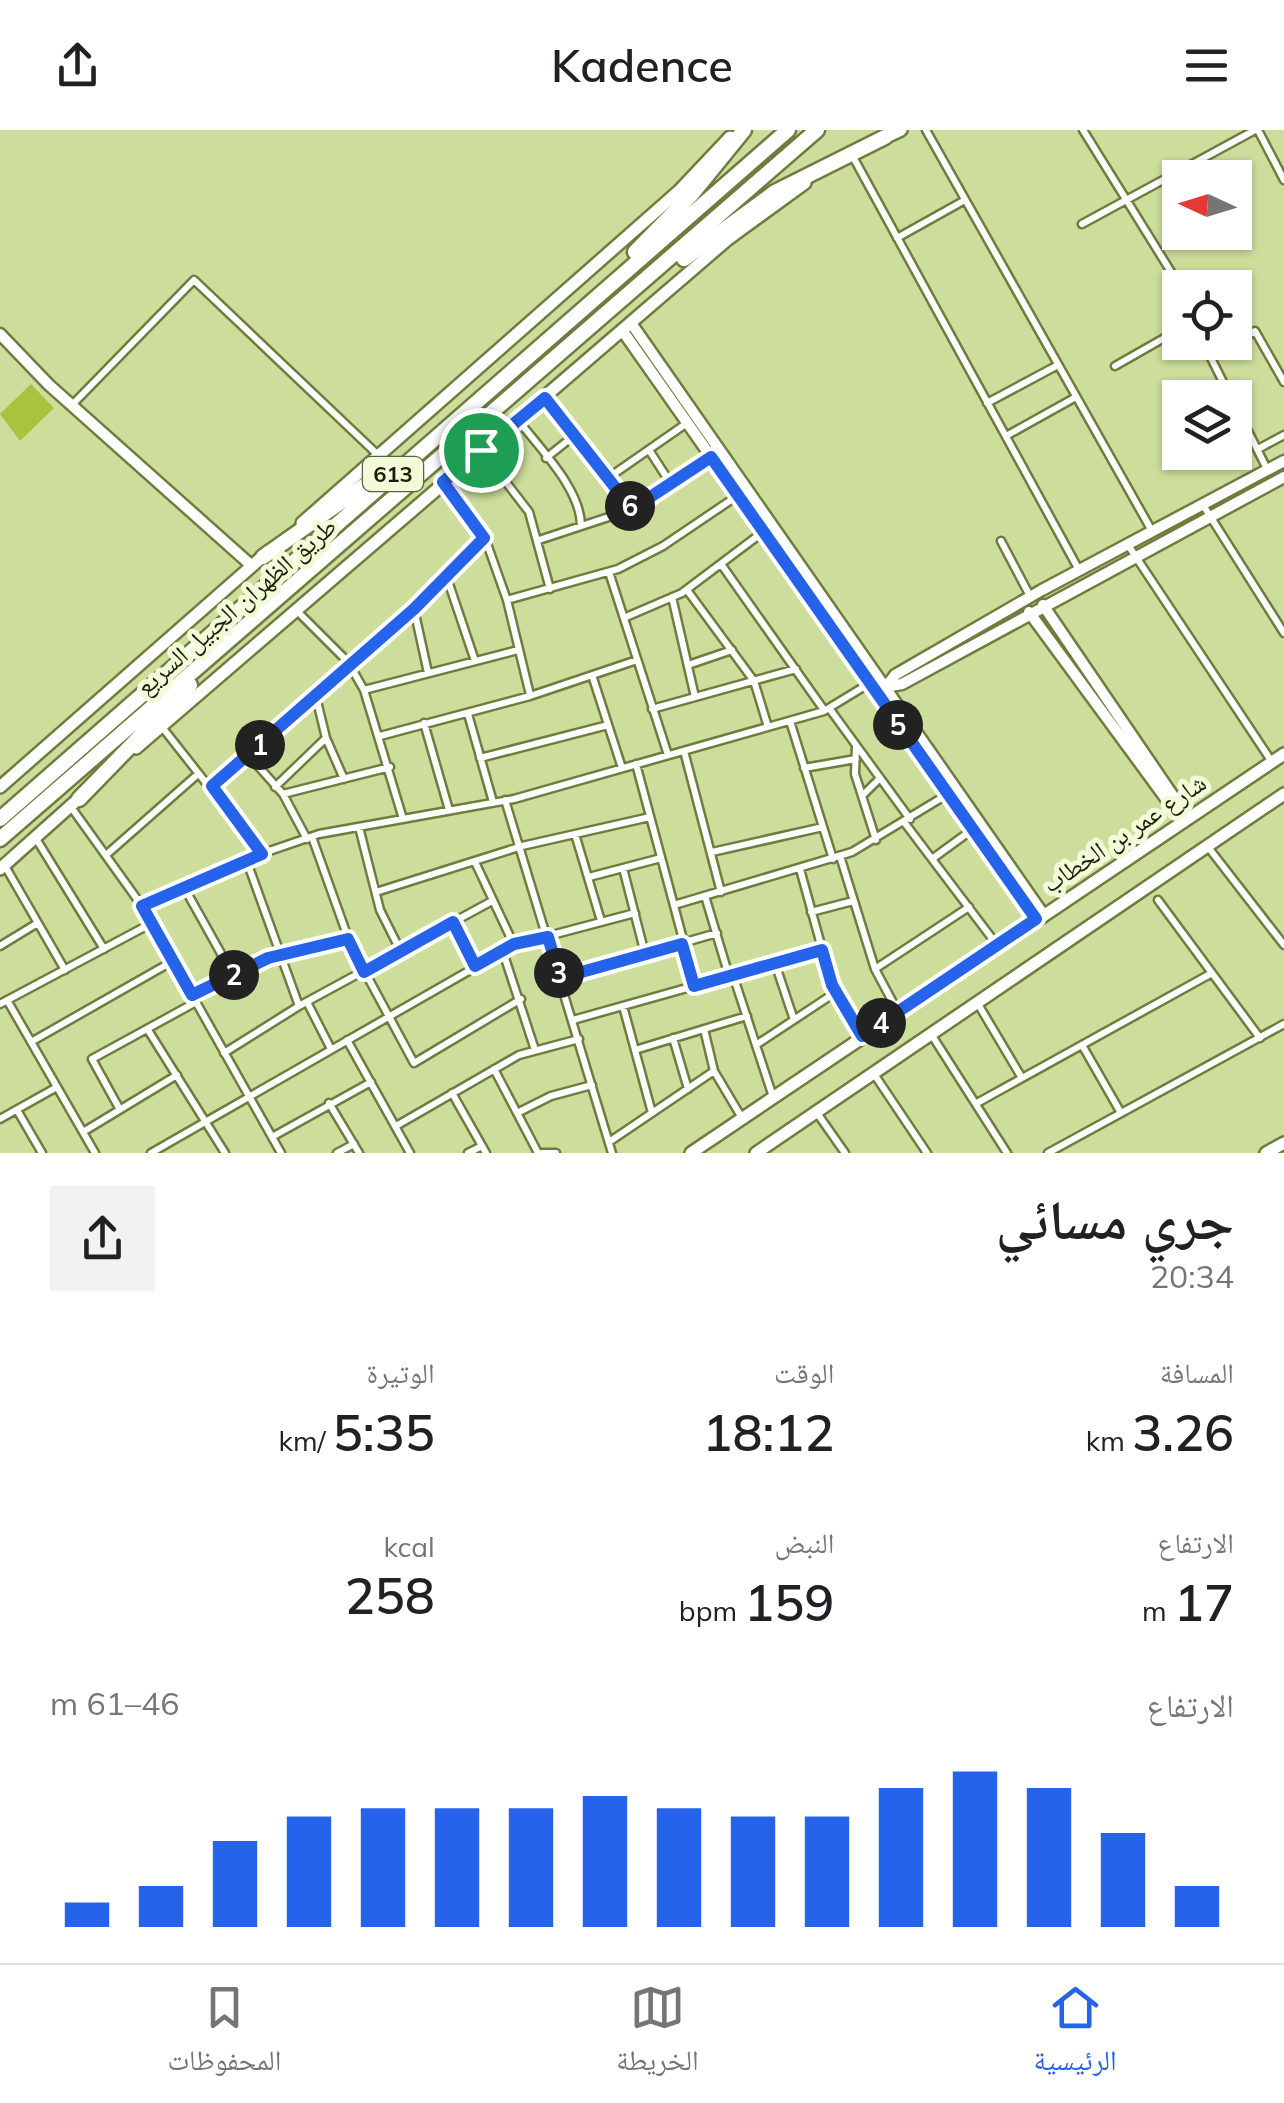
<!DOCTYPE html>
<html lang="ar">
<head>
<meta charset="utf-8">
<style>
  body { margin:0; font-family:Mulish,"Noto Naskh Arabic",sans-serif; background:#f2f2f2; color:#202124; direction:rtl; height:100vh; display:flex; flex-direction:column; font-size:38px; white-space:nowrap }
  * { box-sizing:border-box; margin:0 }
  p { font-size:32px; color:#757577 }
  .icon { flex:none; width:55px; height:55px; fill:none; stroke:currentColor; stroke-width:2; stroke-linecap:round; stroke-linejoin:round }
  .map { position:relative; height:1023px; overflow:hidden; direction:ltr }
  .side { display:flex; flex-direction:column; background:#fff; flex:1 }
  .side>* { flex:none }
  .needle { width:65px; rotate:274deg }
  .controls { position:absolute; left:1162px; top:30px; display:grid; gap:20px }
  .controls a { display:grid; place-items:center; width:90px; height:90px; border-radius:0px; background:#fff; box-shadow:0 2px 8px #0004; font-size:50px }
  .pin { position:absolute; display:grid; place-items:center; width:85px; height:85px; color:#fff; margin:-42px; border:5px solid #fff; border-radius:50%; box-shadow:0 2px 10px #0007 }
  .km { position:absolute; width:50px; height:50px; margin:-25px; border-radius:50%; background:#222; color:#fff; font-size:28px; line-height:50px; text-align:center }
  .round { display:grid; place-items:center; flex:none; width:105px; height:105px; border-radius:0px; background:#f2f2f2 }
  .head { display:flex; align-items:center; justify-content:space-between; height:170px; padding:0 50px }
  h1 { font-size:55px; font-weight:600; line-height:75px }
  .metrics { display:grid; grid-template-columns:repeat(3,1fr); gap:15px; height:170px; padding:10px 50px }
  .metrics div { display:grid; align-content:center }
  .metrics b { font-size:50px; font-weight:600 }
  .metrics small { font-size:28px; font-weight:400 }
  .metrics p { font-size:28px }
  .chart { height:280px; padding:20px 50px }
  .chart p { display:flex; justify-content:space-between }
  .chart svg { width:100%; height:180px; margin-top:10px; stroke:#2563eb; stroke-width:6 }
  header { display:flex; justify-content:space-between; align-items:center; height:130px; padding:0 50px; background:#fff; font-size:45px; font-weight:600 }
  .dock { display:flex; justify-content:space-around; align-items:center; height:140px; border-top:2px solid #e0e0e0; background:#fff; font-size:28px; color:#757577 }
  .dock a { display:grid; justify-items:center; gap:5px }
  .dock .selected { color:#2563eb }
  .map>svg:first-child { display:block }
  .pitch { fill:#a8c43f }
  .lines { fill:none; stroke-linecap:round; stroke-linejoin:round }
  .street-casing { stroke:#6e7d3e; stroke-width:11 }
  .secondary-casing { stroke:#6e7d3e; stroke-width:15 }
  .primary-casing { stroke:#6e7d3e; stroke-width:16 }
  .highway-casing { stroke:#6e7d3e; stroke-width:19 }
  .street { stroke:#fff; stroke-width:6 }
  .secondary { stroke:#fff; stroke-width:10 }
  .primary { stroke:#fff; stroke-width:11 }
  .highway { stroke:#fff; stroke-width:14 }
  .route-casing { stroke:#fff; stroke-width:20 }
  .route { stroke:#2563eb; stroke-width:12 }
  .labels { text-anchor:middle; stroke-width:10; stroke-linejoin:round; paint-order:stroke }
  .shield { fill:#f1fbda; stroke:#5a6246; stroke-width:2.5 }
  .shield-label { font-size:22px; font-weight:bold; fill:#1a2006 }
  .street-label { font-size:25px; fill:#1a2006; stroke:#f1fbda }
</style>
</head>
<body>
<header><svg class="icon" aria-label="menu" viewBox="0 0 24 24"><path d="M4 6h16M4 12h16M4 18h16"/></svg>Kadence<svg class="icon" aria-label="share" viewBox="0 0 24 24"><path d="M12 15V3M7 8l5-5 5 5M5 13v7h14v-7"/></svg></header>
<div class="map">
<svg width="1284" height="1023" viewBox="0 0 1284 1023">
  <rect width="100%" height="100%" fill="#cdde9c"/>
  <path class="pitch" d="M31,254L54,278L20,311L0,284Z"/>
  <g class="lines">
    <defs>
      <path id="street" d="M926,0L1152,401
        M1083,0L1181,158
        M1258,0L1284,50
        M852,25L1079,440
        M1082,94L1255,0
        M897,108L965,70
        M1235,211L1255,201L1284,252
        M1115,236L1180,199
        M545,267L633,379
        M1231,268L1209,224L1232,212
        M987,273L1058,235
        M72,275L194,150L377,324
        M1235,275L1267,339
        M519,291C540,319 581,359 581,396
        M1006,306L1076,267
        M1258,319L1284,305
        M649,320L671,354
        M482,321L529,382L550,459
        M546,328L576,304
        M608,348L687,293
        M444,353L485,408L507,470L530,565
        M1203,375L1284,503
        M539,410L633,379L711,327
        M1001,411L1030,466
        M1128,415L1272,632
        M721,434L824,580
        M609,442L668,625
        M446,445L475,531
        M687,460L754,551L768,597
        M672,467L695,567
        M507,470L618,439L663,416L737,366
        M414,479L428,543
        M297,481L348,532L364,560L403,689
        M626,487L682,463L763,402
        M688,535L732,520
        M592,545L622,638
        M364,560L518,520
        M315,563L326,608L344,649
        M829,578L910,689
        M652,579L796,539
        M468,584L493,672
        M790,591L833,729
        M424,593L449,680
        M162,597L262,724
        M380,606L530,566L637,530
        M856,616L855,644L876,710
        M684,621L721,762
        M249,626L283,664L307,709
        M480,628L608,595
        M636,634L684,813
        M804,638L856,629
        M212,655L414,479L485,408
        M275,657L326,608
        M283,664L390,637
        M862,666L880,648
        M505,670L612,1023
        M71,677L142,776L281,1023
        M904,692L997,815
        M359,697L380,780L400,820
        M575,704L601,791
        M35,707L104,819
        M312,707L351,816L414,933L521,869
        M1208,717L1284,815
        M712,722L823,697
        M106,725L198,644
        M840,726L875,839L898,882
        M246,729L299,876
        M932,729L973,699
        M475,732L514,815
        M5,736L65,840
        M623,738L645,824
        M800,739L832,855L863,906
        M589,747L661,728
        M185,759L233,845
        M376,762L522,716L650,687
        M705,766L729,846
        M1158,770L1260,908
        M674,775L852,722L948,664
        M142,776L246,729L319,704L514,669L824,581L870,553
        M811,782L853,771
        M453,792L475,836
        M682,814L694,856
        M0,816L36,794
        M503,822L535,920
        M775,833L794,890
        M875,839L969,777
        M733,845L773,967
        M560,848L717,803
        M192,865L268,829L348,809
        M7,870L95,1023
        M307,872L331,919
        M0,874L152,793
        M978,874L1022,948
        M623,876L652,983
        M573,890L822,820
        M704,899L714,941L742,988
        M148,900L225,1023
        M931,904L1007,1023
        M673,908L688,959
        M347,910L410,1023
        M31,912L173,831
        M756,915L836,862
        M1082,915L1121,983
        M635,920L747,886
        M224,923L299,876L492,771
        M494,939L538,1023
        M874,944L927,1023
        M452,963L486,1023
        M329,973L359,1023
        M977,973L1212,843
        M119,978L92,929L196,872
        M17,980L42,1023
        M517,983L551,966L592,955
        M817,983L845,1023
        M0,989L57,957
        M396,996L519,925L579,909
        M83,1002L177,945
        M272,1007L371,952
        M609,1012L714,941
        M151,1023L514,815L635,783
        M337,1023L354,1014
        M468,1023L482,1016
        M542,1023H556
        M1048,1023L1284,894"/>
      <path id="secondary" d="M631,193L1043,784
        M622,200L1036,789
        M0,204L49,255L252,436
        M1043,475L1188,688
        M1029,482L1178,685L1188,688
        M886,557L895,545L1042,460L1284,331
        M886,557L902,554L1284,347"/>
      <path id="primary" d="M878,11L901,0
        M302,393L679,61L730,7
        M136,618L728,109L805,53
        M0,657L269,421
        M0,739L85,663
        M691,1023L1284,624
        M756,1023L1284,664
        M1266,1023L1284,1013"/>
      <path id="highway" d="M635,122L692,64L744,0
        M684,129L775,62L885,7
        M263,427L385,341
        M79,669L190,555
        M0,689L788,0
        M0,709L817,0"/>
    </defs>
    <use href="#street" class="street-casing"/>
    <use href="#secondary" class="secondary-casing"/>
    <use href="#primary" class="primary-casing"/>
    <use href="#highway" class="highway-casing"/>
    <use href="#street" class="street"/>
    <use href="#secondary" class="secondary"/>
    <use href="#primary" class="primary"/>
    <use href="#highway" class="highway"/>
  </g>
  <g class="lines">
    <defs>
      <path id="route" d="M545,268L632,379L711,327L1036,789L862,906L832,855L822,820L694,856L682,814L560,848L548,807L514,814L475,836L453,792L364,842L348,809L268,828L192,865L142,776L262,724L212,656L414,479L484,408L443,352Z"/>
    </defs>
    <use href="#route" class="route-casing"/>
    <use href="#route" class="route"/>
  </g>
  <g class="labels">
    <rect class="shield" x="363" y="327" width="60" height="34" rx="8"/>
    <g class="shield-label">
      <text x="393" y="352">613</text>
    </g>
    <g class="street-label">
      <text transform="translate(236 476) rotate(-41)" y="9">طريق الظهران الجبيل السريع</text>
      <text transform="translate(1124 703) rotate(-34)" y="9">شارع عمر بن الخطاب</text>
    </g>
  </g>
</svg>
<div class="controls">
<a><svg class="needle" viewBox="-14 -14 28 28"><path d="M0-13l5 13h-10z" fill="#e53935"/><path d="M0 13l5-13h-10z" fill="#757577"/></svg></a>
<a><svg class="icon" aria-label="locate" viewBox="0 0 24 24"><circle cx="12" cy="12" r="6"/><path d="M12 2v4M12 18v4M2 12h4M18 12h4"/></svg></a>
<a><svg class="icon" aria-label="layers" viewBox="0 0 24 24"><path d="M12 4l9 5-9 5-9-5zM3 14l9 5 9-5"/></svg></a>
</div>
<div class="pin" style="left:481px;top:320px;background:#1e9e55"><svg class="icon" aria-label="arrive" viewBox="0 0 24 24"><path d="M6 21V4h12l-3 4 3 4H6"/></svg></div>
<b class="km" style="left:260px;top:615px">1</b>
<b class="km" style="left:234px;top:845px">2</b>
<b class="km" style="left:559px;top:843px">3</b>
<b class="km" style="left:881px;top:893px">4</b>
<b class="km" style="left:898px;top:595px">5</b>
<b class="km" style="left:630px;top:376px">6</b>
</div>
<section class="side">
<div class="head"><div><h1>جري مسائي</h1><p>20:34</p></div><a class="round"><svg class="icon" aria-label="share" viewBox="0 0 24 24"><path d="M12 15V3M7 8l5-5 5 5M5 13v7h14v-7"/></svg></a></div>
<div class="metrics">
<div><p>المسافة</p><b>3.26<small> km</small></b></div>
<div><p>الوقت</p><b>18:12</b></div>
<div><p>الوتيرة</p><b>5:35<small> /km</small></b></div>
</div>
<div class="metrics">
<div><p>الارتفاع</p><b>17<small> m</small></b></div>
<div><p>النبض</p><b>159<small> bpm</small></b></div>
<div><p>kcal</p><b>258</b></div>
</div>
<div class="chart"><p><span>الارتفاع</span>46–61 m</p>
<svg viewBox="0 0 160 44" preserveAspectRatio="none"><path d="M5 44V38M15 44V34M25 44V23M35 44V17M45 44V15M55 44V15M65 44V15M75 44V12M85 44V15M95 44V17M105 44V17M115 44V10M125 44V6M135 44V10M145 44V21M155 44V34"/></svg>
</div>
</section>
<nav class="dock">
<a class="selected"><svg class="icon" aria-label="home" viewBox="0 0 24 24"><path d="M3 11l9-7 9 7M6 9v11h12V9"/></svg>الرئيسية</a>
<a><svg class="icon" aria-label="map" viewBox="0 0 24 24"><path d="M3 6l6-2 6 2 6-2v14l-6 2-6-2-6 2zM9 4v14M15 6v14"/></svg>الخريطة</a>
<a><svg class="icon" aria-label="saved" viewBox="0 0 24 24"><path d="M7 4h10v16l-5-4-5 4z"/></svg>المحفوظات</a>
</nav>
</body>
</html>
